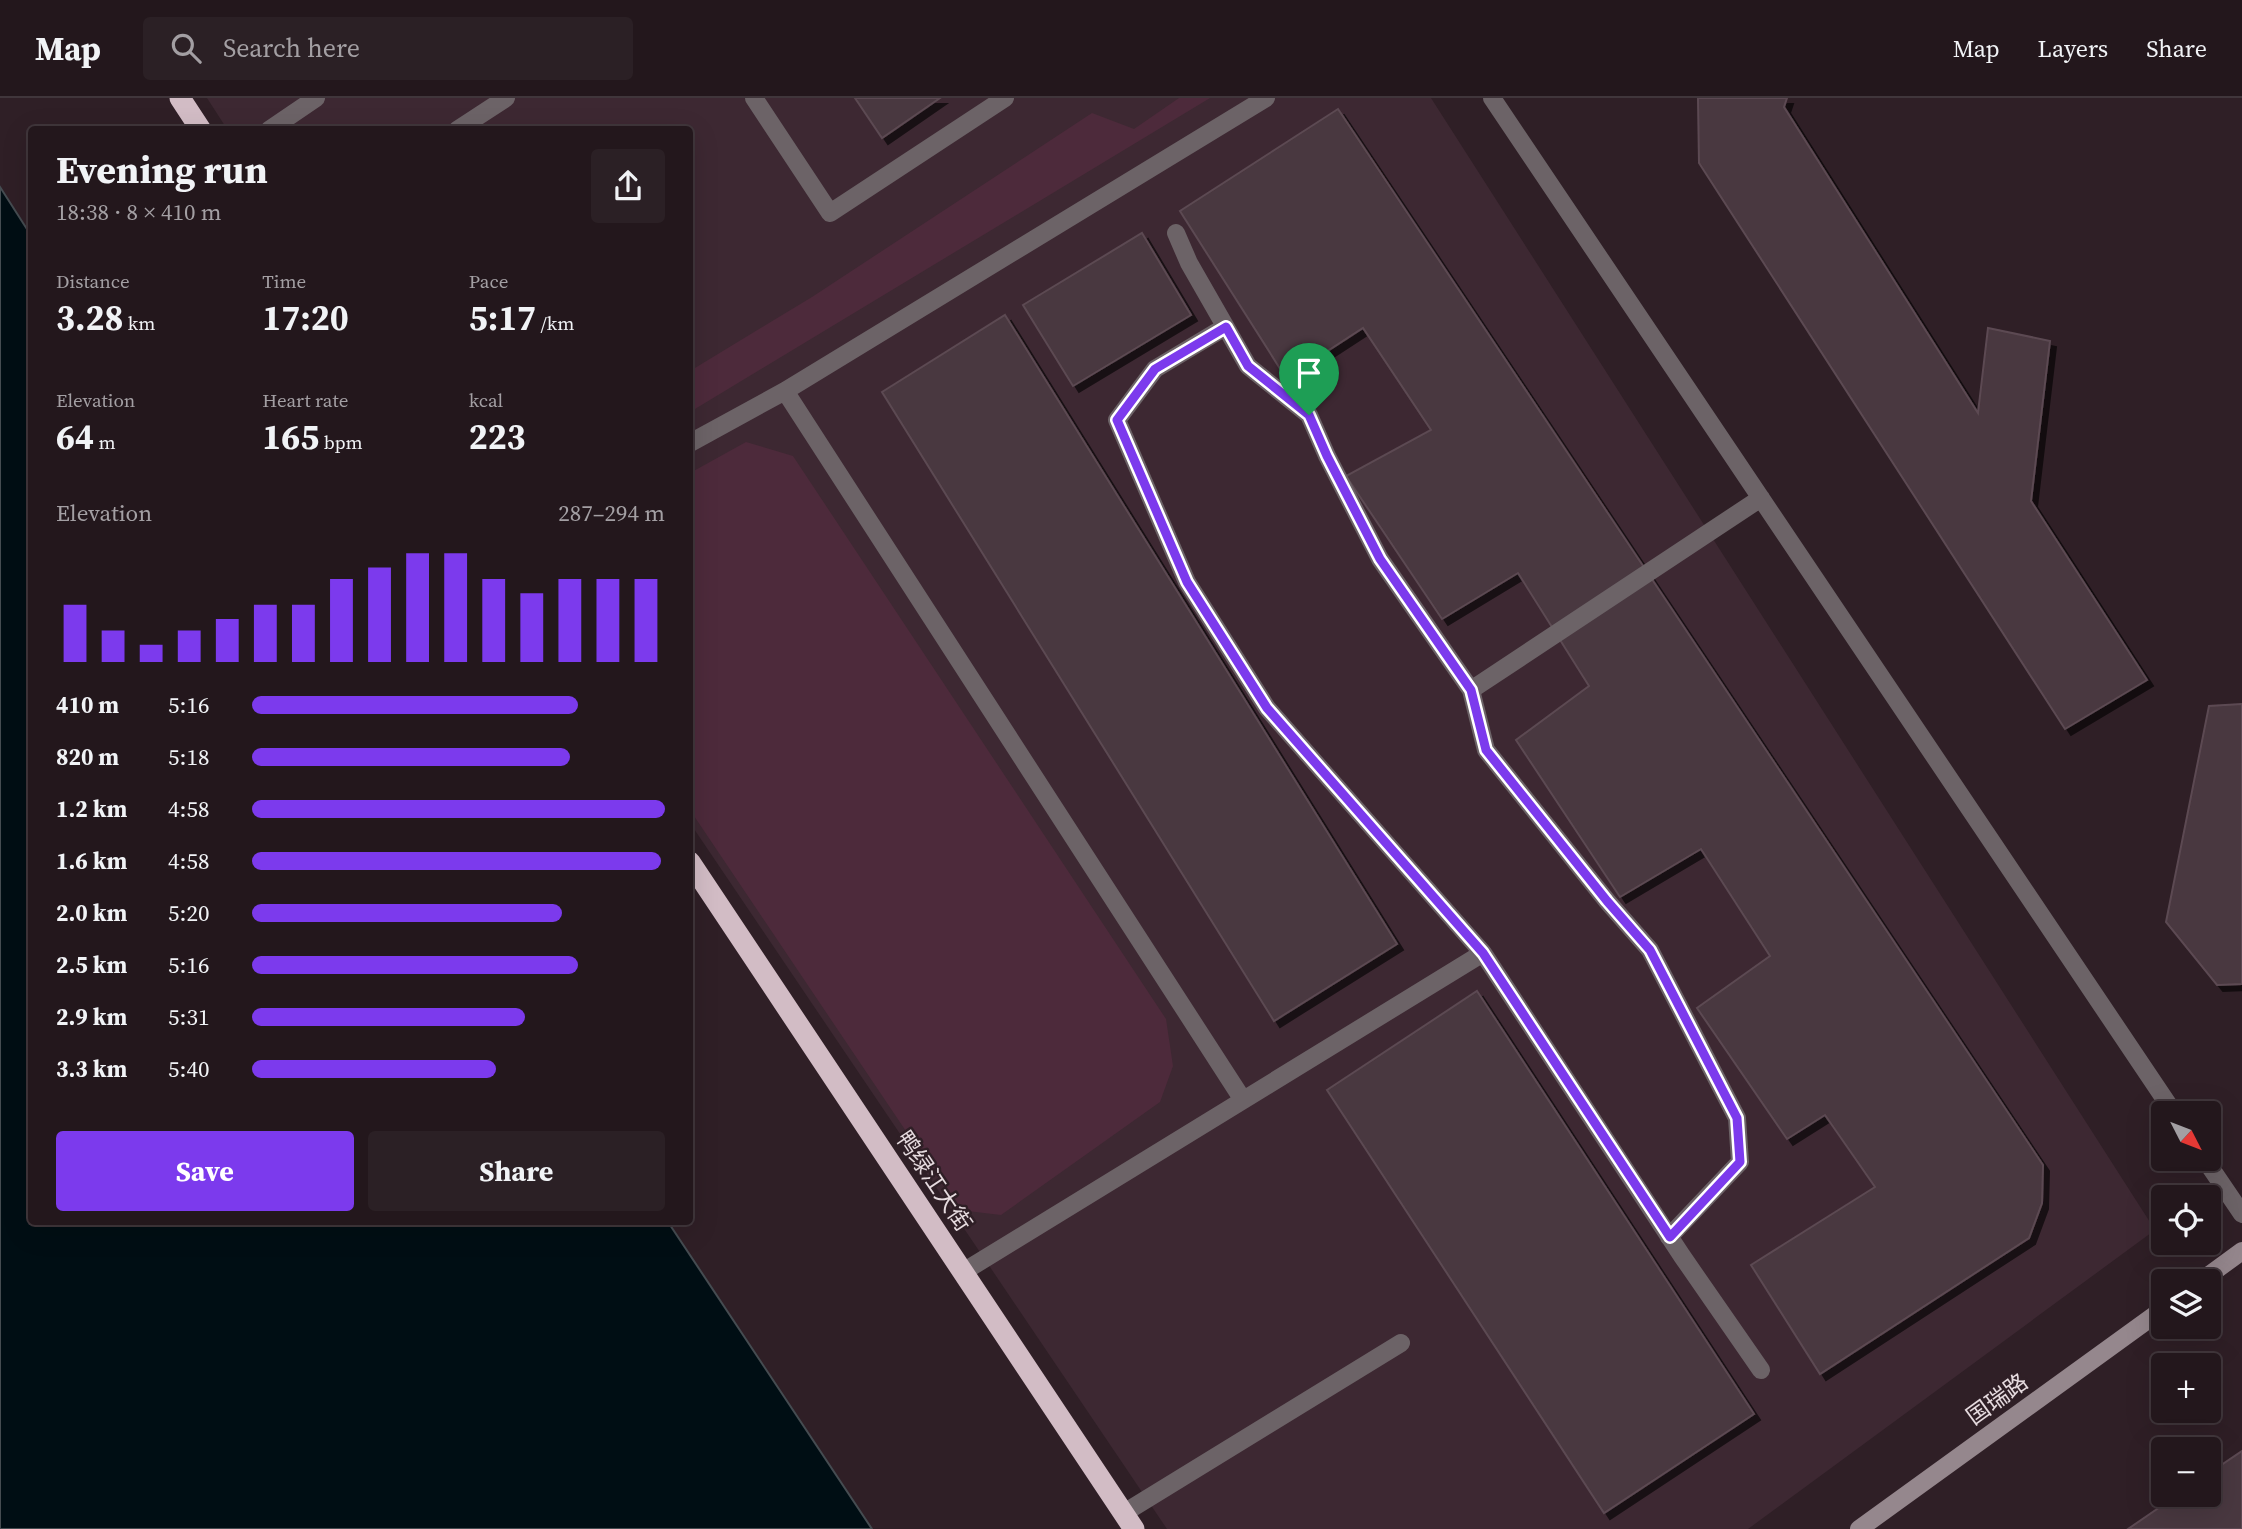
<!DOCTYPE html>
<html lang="en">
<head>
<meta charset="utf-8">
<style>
  body { margin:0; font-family:"Source Serif 4","Noto Sans SC",serif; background:#2b2025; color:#f1f3f6; height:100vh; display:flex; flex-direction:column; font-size:26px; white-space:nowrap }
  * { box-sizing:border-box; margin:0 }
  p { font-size:23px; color:#a39fa3 }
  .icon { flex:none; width:38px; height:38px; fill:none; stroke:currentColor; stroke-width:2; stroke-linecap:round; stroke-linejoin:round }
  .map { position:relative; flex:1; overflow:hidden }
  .drawer { position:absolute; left:28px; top:28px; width:665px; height:1099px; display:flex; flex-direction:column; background:#23171c; border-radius:7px; box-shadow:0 7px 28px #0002,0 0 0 2px #40363b }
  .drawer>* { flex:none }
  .needle { width:46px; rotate:132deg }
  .fabs { position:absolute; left:2151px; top:1003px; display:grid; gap:14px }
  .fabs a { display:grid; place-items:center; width:70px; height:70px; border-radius:7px; background:#23171c; box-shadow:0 7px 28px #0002,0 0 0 2px #40363b; font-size:35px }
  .pin { position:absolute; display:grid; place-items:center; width:60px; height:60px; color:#fff; margin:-72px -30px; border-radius:50% 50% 50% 0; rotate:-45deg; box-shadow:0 0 7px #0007 }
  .pin .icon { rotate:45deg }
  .round { display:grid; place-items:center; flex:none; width:74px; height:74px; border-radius:7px; background:#2b2025 }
  .head { display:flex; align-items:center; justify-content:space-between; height:119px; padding:0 28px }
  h1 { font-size:38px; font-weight:700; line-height:52px }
  .figures { display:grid; grid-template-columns:repeat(3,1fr); gap:10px; height:119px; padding:7px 28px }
  .figures div { display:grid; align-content:center }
  .figures b { font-size:35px; font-weight:700 }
  .figures small { font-size:19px; font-weight:400 }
  .figures p { font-size:19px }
  .chart { height:196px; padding:14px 28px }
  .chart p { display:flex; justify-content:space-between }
  .chart svg { width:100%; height:126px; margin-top:7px; stroke:#7c3aed; stroke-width:6 }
  .button { display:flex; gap:14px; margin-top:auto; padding:14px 28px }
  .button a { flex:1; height:80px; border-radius:7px; background:#7c3aed; color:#fff; font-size:28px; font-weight:700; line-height:80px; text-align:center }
  .button a+a { background:#2b2025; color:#f1f3f6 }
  ul { padding:0 28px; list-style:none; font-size:23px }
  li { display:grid; grid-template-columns:112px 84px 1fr; align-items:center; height:52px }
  li i { height:18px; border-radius:9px; background:#7c3aed }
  header { display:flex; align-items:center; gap:42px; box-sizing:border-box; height:98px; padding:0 35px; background:#23171c; border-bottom:2px solid #40363b }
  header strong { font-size:33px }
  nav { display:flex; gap:38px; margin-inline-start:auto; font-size:24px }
  .search { width:490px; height:63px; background:#2b2025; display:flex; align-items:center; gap:18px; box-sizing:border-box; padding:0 24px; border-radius:7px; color:#a39fa3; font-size:26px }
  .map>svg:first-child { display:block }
  .built { fill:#3d2832 }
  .green { fill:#4d2a3b }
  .water { fill:#000e14; stroke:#454c51; stroke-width:2 }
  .building { fill:#49373f; stroke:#5c4a52; stroke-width:2; filter:url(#shadow) }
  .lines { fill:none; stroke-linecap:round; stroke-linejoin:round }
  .street { stroke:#6c6367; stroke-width:18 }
  .secondary { stroke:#95878d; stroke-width:18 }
  .highway { stroke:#d2bcc5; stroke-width:21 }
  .route-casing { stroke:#fff; stroke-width:14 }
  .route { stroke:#7c3aed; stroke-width:9 }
  .labels { text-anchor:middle; stroke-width:5; stroke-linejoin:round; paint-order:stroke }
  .street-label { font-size:23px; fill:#e6dbdf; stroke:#2f1f26 }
</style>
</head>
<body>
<header>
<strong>Map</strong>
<div class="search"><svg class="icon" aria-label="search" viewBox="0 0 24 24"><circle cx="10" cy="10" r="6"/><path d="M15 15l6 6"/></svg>Search here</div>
<nav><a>Map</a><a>Layers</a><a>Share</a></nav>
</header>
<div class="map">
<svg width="2242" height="1431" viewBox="0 0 2242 1431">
  <defs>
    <filter id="shadow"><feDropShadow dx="6" dy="6" stdDeviation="0" flood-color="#0009"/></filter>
  </defs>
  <rect width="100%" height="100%" fill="#2f1f26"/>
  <path class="built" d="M207,0H1431L2155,1132L1748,1431H1167L690,725V32L227,31Z"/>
  <path class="green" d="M1179,0H1210L690,314V273L812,199L1092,15L1134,31Z
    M746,344L793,358L1166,921L1173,968L1160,1004L1001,1117L959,1112L690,712V375Z"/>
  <path class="water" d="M0,89L32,139V1124H668L872,1431H0Z"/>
  <path class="building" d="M855,0H940L882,40Z
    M1698,0H1787L1784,9L1978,315L1988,230L2050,243L2031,403L2147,582L2065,631L1699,65Z
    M1338,11L2043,1067L2042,1105L2029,1140L1820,1276L1751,1167L1875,1089L1825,1017L1787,1041L1697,910L1770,858L1701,751L1620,799L1516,642L1589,588L1518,475L1442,521L1346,378L1431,332L1363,230L1286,280L1180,113Z
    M1142,135L1191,217L1073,288L1023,207Z
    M1005,217L1397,846L1274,923L882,294Z
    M2242,606V886L2217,887L2166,824L2209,608Z
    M1477,893L1754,1316L1604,1415L1327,992Z
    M2242,1353V1431H2128L2179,1396H2208V1376Z"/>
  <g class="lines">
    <path class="street" d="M754,0L830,115L1005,0
      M1492,0L2174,1015
      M269,32L316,0
      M457,32L506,0
      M1176,135L1189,165L1248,268L1309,317L1327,358L1380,461L1471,592L1486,652L1607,803L1650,852L1737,1020L1740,1064L1669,1139
      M1225,229L1155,271L1117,322L1187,484L1267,610L1483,855
      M785,293L1266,0
      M690,345L785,293L1243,1002
      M1471,592L1761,400
      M2204,1060L2242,1116
      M963,1174L1483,855L1682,1158L1761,1272
      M1124,1415L1401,1245"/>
    <path class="secondary" d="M2201,1183L2242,1153
      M1859,1431L2163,1211"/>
    <path class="highway" d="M180,0L201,32
      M690,764L1134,1431"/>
  </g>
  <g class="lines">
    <defs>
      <path id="route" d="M1226,229L1248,268L1309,317L1327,358L1380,461L1471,592L1486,652L1607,803L1650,852L1737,1020L1740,1064L1670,1139L1483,855L1267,610L1187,484L1117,322L1155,271Z"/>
    </defs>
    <use href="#route" class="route-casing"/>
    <use href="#route" class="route"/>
  </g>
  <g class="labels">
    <g class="street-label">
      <text transform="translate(934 1083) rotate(56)" y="8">鸭绿江大街</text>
      <text transform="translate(1997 1301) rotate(-36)" y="8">国瑞路</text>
    </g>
  </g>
</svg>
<div class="fabs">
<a><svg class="needle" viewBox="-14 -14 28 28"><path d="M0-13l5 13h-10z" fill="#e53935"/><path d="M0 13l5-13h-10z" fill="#a39fa3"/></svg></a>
<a><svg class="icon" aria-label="locate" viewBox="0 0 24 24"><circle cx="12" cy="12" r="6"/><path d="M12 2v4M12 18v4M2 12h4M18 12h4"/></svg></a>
<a><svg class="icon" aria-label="layers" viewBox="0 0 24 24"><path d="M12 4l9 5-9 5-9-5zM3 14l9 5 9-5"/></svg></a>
<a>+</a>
<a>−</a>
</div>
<div class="pin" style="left:1309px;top:317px;background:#1e9e55"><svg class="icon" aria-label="arrive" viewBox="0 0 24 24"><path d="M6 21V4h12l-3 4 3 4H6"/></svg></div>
<section class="drawer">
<div class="head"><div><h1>Evening run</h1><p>18:38 · 8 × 410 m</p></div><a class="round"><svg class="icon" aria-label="share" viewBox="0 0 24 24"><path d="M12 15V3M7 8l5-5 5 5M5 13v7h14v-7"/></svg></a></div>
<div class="figures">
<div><p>Distance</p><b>3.28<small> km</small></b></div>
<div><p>Time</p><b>17:20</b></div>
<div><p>Pace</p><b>5:17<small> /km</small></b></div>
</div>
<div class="figures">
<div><p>Elevation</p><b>64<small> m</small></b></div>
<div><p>Heart rate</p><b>165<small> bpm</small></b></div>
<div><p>kcal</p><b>223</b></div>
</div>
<div class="chart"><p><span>Elevation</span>287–294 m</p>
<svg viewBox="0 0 160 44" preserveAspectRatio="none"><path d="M5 44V24M15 44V33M25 44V38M35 44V33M45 44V29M55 44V24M65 44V24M75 44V15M85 44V11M95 44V6M105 44V6M115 44V15M125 44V20M135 44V15M145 44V15M155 44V15"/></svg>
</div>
<ul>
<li><b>410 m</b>5:16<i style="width:79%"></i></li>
<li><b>820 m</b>5:18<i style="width:77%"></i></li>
<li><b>1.2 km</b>4:58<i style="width:100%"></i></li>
<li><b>1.6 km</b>4:58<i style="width:99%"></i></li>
<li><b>2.0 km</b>5:20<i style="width:75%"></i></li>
<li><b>2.5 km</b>5:16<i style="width:79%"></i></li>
<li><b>2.9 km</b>5:31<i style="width:66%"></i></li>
<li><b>3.3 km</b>5:40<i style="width:59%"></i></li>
</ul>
<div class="button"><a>Save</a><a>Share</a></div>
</section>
</div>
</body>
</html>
